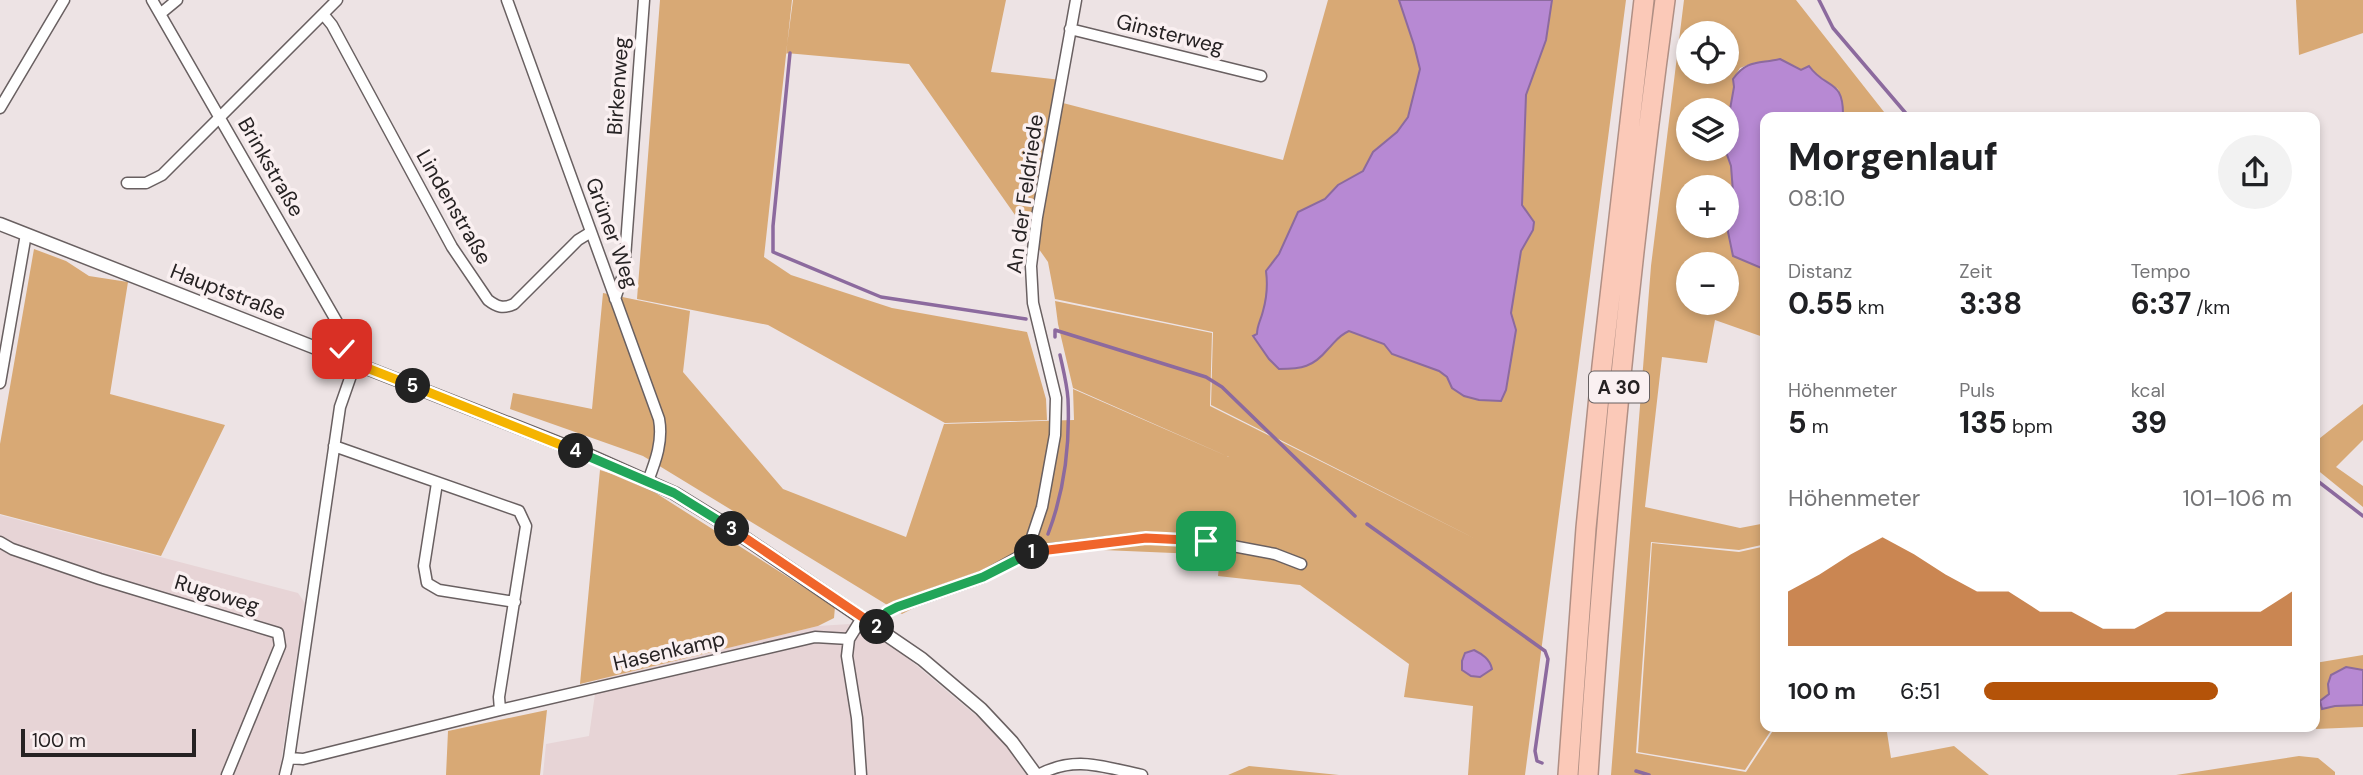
<!DOCTYPE html>
<html lang="de">
<head>
<meta charset="utf-8">
<style>
  body { margin:0; font-family:"DM Sans",sans-serif; background:#f2f2f2; color:#202124; height:100vh; display:flex; flex-direction:column; font-size:26px; white-space:nowrap }
  * { box-sizing:border-box; margin:0 }
  p { font-size:23px; color:#757577 }
  .icon { flex:none; width:38px; height:38px; fill:none; stroke:currentColor; stroke-width:2; stroke-linecap:round; stroke-linejoin:round }
  .map { position:relative; flex:1; overflow:hidden }
  .side { position:absolute; left:1760px; top:112px; width:560px; height:620px; display:flex; flex-direction:column; background:#fff; border-radius:14px; box-shadow:0 4px 10px #0003 }
  .side>* { flex:none }
  .tools { position:absolute; left:1676px; top:21px; display:grid; gap:14px }
  .tools a { display:grid; place-items:center; width:63px; height:63px; border-radius:50%; background:#fff; box-shadow:0 4px 10px #0003; font-size:35px }
  .scale { position:absolute; left:21px; bottom:18px; width:175px; box-sizing:border-box; padding-left:7px; border:4px solid #262223; border-top:0; font-size:19px; line-height:24px; white-space:nowrap; color:#262223; -webkit-text-stroke:5px #faf0f1; paint-order:stroke }
  .pin { position:absolute; display:grid; place-items:center; width:60px; height:60px; color:#fff; margin:-30px; border-radius:14px; box-shadow:0 4px 10px #0006 }
  .km { position:absolute; width:35px; height:35px; margin:-18px; border-radius:50%; background:#222; color:#fff; font-size:19px; line-height:35px; text-align:center }
  .round { display:grid; place-items:center; flex:none; width:74px; height:74px; border-radius:37px; background:#f2f2f2 }
  .overview { display:flex; align-items:center; justify-content:space-between; height:119px; padding:0 28px }
  h1 { font-size:38px; font-weight:700; line-height:52px }
  .figures { display:grid; grid-template-columns:repeat(3,1fr); gap:10px; height:119px; padding:7px 28px }
  .figures div { display:grid; align-content:center }
  .figures b { font-size:30px; font-weight:700 }
  .figures small { font-size:19px; font-weight:400 }
  .figures p { font-size:19px }
  .chart { height:196px; padding:14px 28px }
  .chart p { display:flex; justify-content:space-between }
  .chart svg { width:100%; height:126px; margin-top:7px; fill:#b45309; opacity:.7 }
  ul { padding:0 28px; list-style:none; font-size:23px }
  li { display:grid; grid-template-columns:112px 84px 1fr; align-items:center; height:52px }
  li i { height:18px; border-radius:9px; background:#b45309 }
  .map>svg:first-child { display:block }
  .built { fill:#e7d4d6 }
  .green { fill:#d8a975; fill-rule:evenodd }
  .water { fill:#b789d3; stroke:#8c6a9e; stroke-width:2 }
  .lines { fill:none; stroke-linecap:round; stroke-linejoin:round }
  .stream { stroke:#8c6a9e; stroke-width:3.5 }
  .minor-casing { stroke:#696061; stroke-width:13 }
  .tertiary-casing { stroke:#696061; stroke-width:15 }
  .motorway-casing { stroke:#b08f84; stroke-width:22 }
  .minor { stroke:#fff; stroke-width:10 }
  .tertiary { stroke:#fff; stroke-width:12 }
  .motorway { stroke:#fbc9b8; stroke-width:19 }
  .split-1-casing { stroke:#fff; stroke-width:14 }
  .split-2-casing { stroke:#fff; stroke-width:14 }
  .split-3-casing { stroke:#fff; stroke-width:14 }
  .split-4-casing { stroke:#fff; stroke-width:14 }
  .split-5-casing { stroke:#fff; stroke-width:14 }
  .split-6-casing { stroke:#fff; stroke-width:14 }
  .split-1 { stroke:#f0652b; stroke-width:9 }
  .split-2 { stroke:#22a559; stroke-width:9 }
  .split-3 { stroke:#f0652b; stroke-width:9 }
  .split-4 { stroke:#22a559; stroke-width:9 }
  .split-5 { stroke:#f5b400; stroke-width:9 }
  .split-6 { stroke:#f5b400; stroke-width:9 }
  .labels { text-anchor:middle; stroke-width:7; stroke-linejoin:round; paint-order:stroke }
  .shield { fill:#faf0f1; stroke:#666061; stroke-width:2 }
  .shield-label { font-size:19px; font-weight:bold; fill:#262223 }
  .street-label { font-size:21px; fill:#262223; stroke:#faf0f1 }
</style>
</head>
<body>
<div class="map">
<svg width="2363" height="775" viewBox="0 0 2363 775">
  <rect width="100%" height="100%" fill="#ede3e4"/>
  <path class="built" d="M0,515L298,593L305,603L279,775H0Z
    M866,623L1005,740L1029,775H543L546,744L589,736L597,680L818,626Z"/>
  <path class="green" d="M660,0H792L764,257L791,275L892,308L1027,332L1046,399L1047,420L945,423L768,325L637,299Z
    M793,0H1006L991,72L1061,80L1063,103L1283,160L1328,0H1399L1414,45L1420,69L1408,117L1397,132L1373,152L1363,171L1338,185L1325,199L1298,212L1279,254L1266,271C1268,286 1267,298 1263,312C1261,320 1257,325 1258,334L1253,336L1269,359L1327,350L1339,336L1349,331L1384,344L1392,354L1439,371L1447,377L1452,388L1506,390L1516,330L1511,313L1521,251L1533,230V222L1522,206L1526,95L1546,40L1552,0H1626L1525,775H1468L1473,706L1404,697L1409,664L1300,585L1218,576L1220,555L1033,547L902,614L643,456L510,409L513,393L592,409L603,293L690,311L683,372L783,489L906,537L944,424L1074,420L1073,389L1229,457L1073,388L1058,324L1055,301L1212,333L1210,406L1476,539L1211,405L1213,332L1055,299L1048,262L909,64L786,53Z
    M1684,0H1796L1888,117H1843V104L1838,89L1813,72L1801,70L1780,59L1753,63L1740,68L1733,79L1734,87L1727,126V110H1689V149H1725L1731,166L1733,192L1729,199L1728,232L1733,256L1766,270V338L1715,320L1707,363L1662,357L1645,507L1740,528L1766,523V544L1739,550L1651,542L1636,753L1746,772L1776,726H1886L1891,758L1954,746L1989,775H1611L1651,266ZM1689,33H1727V72H1689ZM1689,187H1727V226H1689ZM1689,264H1727V303H1689Z
    M2296,0H2363V33L2299,55Z
    M34,249L66,261L89,276L128,282L110,394L225,425L161,556L0,514V444Z
    M2363,404V440L2336,467L2363,486V507L2315,468V442Z
    M600,470L640,483L835,607L834,618L818,626L580,684Z
    M1652,543L1739,552L1766,546V726H1774L1745,770L1638,752Z
    M2363,655V727L2316,729L2315,663Z
    M547,710L540,775H446L448,731Z
    M2299,756L2318,758L2335,772V775H2176Z
    M1249,766L1339,775H1228Z"/>
  <path class="water" d="M1399,0H1552L1546,40L1526,95L1522,205L1534,222L1533,230L1521,251L1511,313L1516,330L1506,390L1501,401L1479,400L1464,396L1452,388L1447,377L1439,371L1392,354L1384,344L1349,331C1338,336 1336,341 1328,349C1313,367 1302,369 1279,369L1269,359L1253,336L1257,334C1257,325 1261,320 1263,311C1267,297 1268,286 1266,271L1279,254L1298,212L1325,199L1338,185L1363,171L1373,152L1397,132L1408,117L1420,69L1414,45Z
    M1780,59L1801,70L1809,66C1826,90 1844,78 1843,117H1766V270L1733,256L1728,232L1729,199L1733,192L1731,166L1725,149H1727V126L1734,87L1733,79C1747,59 1759,64 1780,59Z
    M1474,650C1482,654 1490,659 1492,669L1480,677L1471,676L1462,670V661L1465,653Z
    M2346,667L2363,670V705L2335,706L2322,709L2320,701L2329,694L2328,684L2331,675Z"/>
  <g class="lines">
    <path class="stream" d="M1819,0L1833,28L1909,117
      M790,53L773,226V252L881,297L1026,319
      M1055,337V330L1206,377L1222,387L1355,516
      M2315,479L2363,516
      M1367,524L1545,651L1548,659L1535,751L1537,761L1542,763
      M1048,534C1064,492 1070,444 1068,399C1067,384 1063,369 1060,355
      M1636,771L1649,775"/>
    <defs>
      <path id="minor" d="M152,0L341,329L343,340L339,357
        M507,0L659,419C663,441 656,460 648,481
        M160,14L177,0
        M323,14L332,25L452,247L488,300C497,307 503,309 514,304L578,240L591,232
        M1070,29L1261,76
        M0,108L64,0
        M127,183H146L162,175L337,0
        M615,299L624,272L644,0
        M355,364L340,407L289,758L303,759L500,710L815,637L849,639
        M0,383L26,234
        M334,446L519,511L526,526L499,697L500,710
        M437,483L424,566L427,583L439,590L515,602
        M0,542L12,549L100,579L278,633L280,646L227,775
        M1027,552L1146,538L1206,541L1275,554L1301,564
        M876,628L887,612L897,607L983,577L1027,552L1042,507L1055,435L1056,398L1033,303L1031,266L1037,217L1076,0
        M285,775L289,758
        M861,775L857,718L847,656L849,639L862,618
        M1038,775C1076,755 1102,767 1142,775"/>
      <path id="tertiary" d="M0,224L591,456L674,493L723,523L922,659L981,709L1012,742L1036,775"/>
      <path id="motorway" d="M1568,775L1586,528L1602,366L1644,0
        M1588,775C1605,516 1630,258 1665,0"/>
    </defs>
    <use href="#minor" class="minor-casing"/>
    <use href="#tertiary" class="tertiary-casing"/>
    <use href="#motorway" class="motorway-casing"/>
    <use href="#minor" class="minor"/>
    <use href="#tertiary" class="tertiary"/>
    <use href="#motorway" class="motorway"/>
  </g>
  <g class="lines">
    <defs>
      <path id="split-1" d="M1032,552L1146,538L1206,541"/>
      <path id="split-2" d="M877,627L887,612L897,607L983,577L1032,552"/>
      <path id="split-3" d="M732,529L877,627"/>
      <path id="split-4" d="M576,451L674,493L732,529"/>
      <path id="split-5" d="M413,386L576,451"/>
      <path id="split-6" d="M342,349L339,357L413,386"/>
    </defs>
    <use href="#split-1" class="split-1-casing"/>
    <use href="#split-2" class="split-2-casing"/>
    <use href="#split-3" class="split-3-casing"/>
    <use href="#split-4" class="split-4-casing"/>
    <use href="#split-5" class="split-5-casing"/>
    <use href="#split-6" class="split-6-casing"/>
    <use href="#split-1" class="split-1"/>
    <use href="#split-2" class="split-2"/>
    <use href="#split-3" class="split-3"/>
    <use href="#split-4" class="split-4"/>
    <use href="#split-5" class="split-5"/>
    <use href="#split-6" class="split-6"/>
  </g>
  <g class="labels">
    <rect class="shield" x="1589" y="371.5" width="60" height="31" rx="5"/>
    <g class="shield-label">
      <text x="1619" y="394">A 30</text>
    </g>
    <g class="street-label">
      <text transform="translate(1170 34) rotate(14)" y="7">Ginsterweg</text>
      <text transform="translate(618 86) rotate(-86)" y="7">Birkenweg</text>
      <text transform="translate(271 167) rotate(60)" y="7">Brinkstraße</text>
      <text transform="translate(1025 194) rotate(-82)" y="7">An der Feldriede</text>
      <text transform="translate(454 207) rotate(60)" y="7">Lindenstraße</text>
      <text transform="translate(612 233) rotate(70)" y="7">Grüner Weg</text>
      <text transform="translate(228 292) rotate(21)" y="7">Hauptstraße</text>
      <text transform="translate(217 594) rotate(17)" y="7">Rugoweg</text>
      <text transform="translate(669 651) rotate(-13)" y="7">Hasenkamp</text>
    </g>
  </g>
</svg>
<div class="tools">
<a><svg class="icon" aria-label="locate" viewBox="0 0 24 24"><circle cx="12" cy="12" r="6"/><path d="M12 2v4M12 18v4M2 12h4M18 12h4"/></svg></a>
<a><svg class="icon" aria-label="layers" viewBox="0 0 24 24"><path d="M12 4l9 5-9 5-9-5zM3 14l9 5 9-5"/></svg></a>
<a>+</a>
<a>−</a>
</div>
<div class="scale">100 m</div>
<div class="pin" style="left:1206px;top:541px;background:#1e9e55"><svg class="icon" aria-label="arrive" viewBox="0 0 24 24"><path d="M6 21V4h12l-3 4 3 4H6"/></svg></div>
<div class="pin" style="left:342px;top:349px;background:#d93025"><svg class="icon" aria-label="check" viewBox="0 0 24 24"><path d="M5 12l5 5 9-10"/></svg></div>
<b class="km" style="left:1032px;top:552px">1</b>
<b class="km" style="left:877px;top:627px">2</b>
<b class="km" style="left:732px;top:529px">3</b>
<b class="km" style="left:576px;top:451px">4</b>
<b class="km" style="left:413px;top:386px">5</b>
<section class="side">
<div class="overview"><div><h1>Morgenlauf</h1><p>08:10</p></div><a class="round"><svg class="icon" aria-label="share" viewBox="0 0 24 24"><path d="M12 15V3M7 8l5-5 5 5M5 13v7h14v-7"/></svg></a></div>
<div class="figures">
<div><p>Distanz</p><b>0.55<small> km</small></b></div>
<div><p>Zeit</p><b>3:38</b></div>
<div><p>Tempo</p><b>6:37<small> /km</small></b></div>
</div>
<div class="figures">
<div><p>Höhenmeter</p><b>5<small> m</small></b></div>
<div><p>Puls</p><b>135<small> bpm</small></b></div>
<div><p>kcal</p><b>39</b></div>
</div>
<div class="chart"><p><span>Höhenmeter</span>101–106 m</p>
<svg viewBox="0 0 160 44" preserveAspectRatio="none"><path d="M0 44V25L10 19L20 12L30 6L40 12L50 19L60 25L70 25L80 32L90 32L100 38L110 38L120 32L130 32L140 32L150 32L160 25V44z"/></svg>
</div>
<ul>
<li><b>100 m</b>6:51<i style="width:76%"></i></li>
</ul>
</section>
</div>
</body>
</html>
